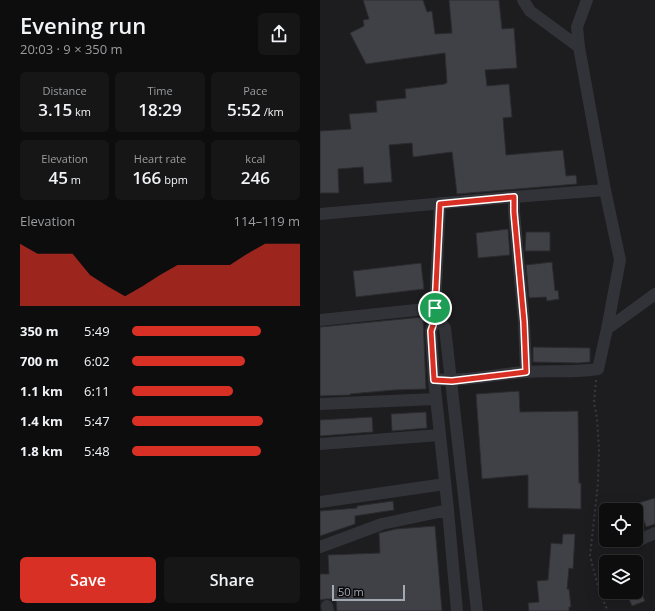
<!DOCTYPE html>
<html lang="en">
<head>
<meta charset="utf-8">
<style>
  body { margin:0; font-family:"Open Sans",sans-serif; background:#161617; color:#f1f3f6; height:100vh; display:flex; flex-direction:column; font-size:15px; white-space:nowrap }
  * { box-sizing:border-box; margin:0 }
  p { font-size:13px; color:#9a9c9e }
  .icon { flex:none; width:22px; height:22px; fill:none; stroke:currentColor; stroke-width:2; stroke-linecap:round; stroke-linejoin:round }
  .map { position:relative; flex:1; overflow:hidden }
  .side { display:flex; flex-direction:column; background:#0d0d0e; width:320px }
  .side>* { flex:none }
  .buttons { position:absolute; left:279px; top:503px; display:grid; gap:8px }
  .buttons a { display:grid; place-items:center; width:44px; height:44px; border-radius:6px; background:#0d0d0e; box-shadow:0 4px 16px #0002,0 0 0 1px #2d2d2e; font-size:20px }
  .scale { position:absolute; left:12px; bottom:10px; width:73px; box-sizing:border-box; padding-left:4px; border:2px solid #a3a9b3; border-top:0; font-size:11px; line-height:14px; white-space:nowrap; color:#a3a9b3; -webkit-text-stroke:3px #0c0c0e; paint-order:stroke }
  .pin { position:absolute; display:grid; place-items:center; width:34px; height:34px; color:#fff; margin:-17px; border:2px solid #fff; border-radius:50%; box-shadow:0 1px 4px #0007 }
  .round { display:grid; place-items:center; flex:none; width:42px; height:42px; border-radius:6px; background:#161617 }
  .summary { display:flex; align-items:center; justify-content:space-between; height:68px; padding:0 20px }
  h1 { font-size:22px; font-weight:600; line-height:30px }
  .figures { display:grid; grid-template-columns:repeat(3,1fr); gap:6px; height:68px; padding:4px 20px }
  .figures div { display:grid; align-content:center; border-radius:6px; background:#161617; text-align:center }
  .figures b { font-size:17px; font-weight:600 }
  .figures small { font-size:11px; font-weight:400 }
  .figures p { font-size:11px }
  .chart { height:112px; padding:8px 20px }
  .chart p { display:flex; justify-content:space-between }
  .chart svg { width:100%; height:72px; margin-top:4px; fill:#d93025; opacity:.7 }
  .button { display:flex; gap:8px; margin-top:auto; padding:8px 20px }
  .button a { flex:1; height:46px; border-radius:6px; background:#d93025; color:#fff; font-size:16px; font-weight:600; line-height:46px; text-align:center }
  .button a+a { background:#161617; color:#f1f3f6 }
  ul { padding:0 20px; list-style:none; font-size:13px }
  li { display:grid; grid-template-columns:64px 48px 1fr; align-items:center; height:30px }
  li i { height:10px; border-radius:5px; background:#d93025 }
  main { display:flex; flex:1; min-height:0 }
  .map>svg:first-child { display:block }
  .built { fill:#1d1d20; fill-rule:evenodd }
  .building { fill:#404146; stroke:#2b2b2f }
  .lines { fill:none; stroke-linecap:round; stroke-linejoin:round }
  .path { stroke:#383a3f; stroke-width:2; stroke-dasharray:2 3; stroke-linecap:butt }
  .minor { stroke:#323338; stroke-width:12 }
  .route-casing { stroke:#fff; stroke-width:8 }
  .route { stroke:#d93025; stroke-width:5 }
</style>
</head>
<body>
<main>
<section class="side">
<div class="summary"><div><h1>Evening run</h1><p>20:03 · 9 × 350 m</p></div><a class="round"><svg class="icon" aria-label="share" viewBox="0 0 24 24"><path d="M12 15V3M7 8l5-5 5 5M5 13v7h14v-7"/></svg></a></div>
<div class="figures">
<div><p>Distance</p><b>3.15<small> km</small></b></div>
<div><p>Time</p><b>18:29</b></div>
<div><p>Pace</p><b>5:52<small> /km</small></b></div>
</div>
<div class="figures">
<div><p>Elevation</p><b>45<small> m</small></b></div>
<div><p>Heart rate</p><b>166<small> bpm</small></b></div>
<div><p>kcal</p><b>246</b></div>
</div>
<div class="chart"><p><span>Elevation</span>114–119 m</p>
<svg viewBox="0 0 160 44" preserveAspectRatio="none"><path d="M0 44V6L10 12L20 12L30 12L40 25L50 32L60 38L70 32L80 25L90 19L100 19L110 19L120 19L130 12L140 6L150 6L160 6V44z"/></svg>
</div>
<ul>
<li><b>350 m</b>5:49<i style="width:77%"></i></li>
<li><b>700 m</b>6:02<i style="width:67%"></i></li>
<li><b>1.1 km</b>6:11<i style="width:60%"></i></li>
<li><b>1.4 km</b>5:47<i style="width:78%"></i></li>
<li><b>1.8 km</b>5:48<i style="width:77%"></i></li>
</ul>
<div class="button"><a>Save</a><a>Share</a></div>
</section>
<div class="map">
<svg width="335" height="611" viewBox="0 0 335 611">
  <rect width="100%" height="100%" fill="#111113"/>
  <path class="built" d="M0,0H335V611H0ZM286,510H316V540H286ZM286,562H316V592H286Z"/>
  <path class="building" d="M43,0H103L107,12L112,11L115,34L132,33L129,0H179L182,29L194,28L197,68L165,70L167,86L189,84L192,117L183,118L186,155L243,150L246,176L256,175L257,184L137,194L132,152L93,157L92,143L69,145L72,182L44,184L43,167L18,169L19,193H0V131L31,129L29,114L57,112L56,101L86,98L85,89L125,84V83H127L125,53L46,64L30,33L44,26L43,20L49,19Z
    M188,229L190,255L158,258L156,233Z
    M206,232H230V251H205Z
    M232,262L235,291L238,290L239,299L227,301L226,297L209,298L206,265Z
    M101,263L104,289L36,297L33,271Z
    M103,317L106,389L74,390L30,394V395L0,396V327Z
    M213,347L270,348V362L258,363L213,362Z
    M199,391L200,412L258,411L259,483H261V509L208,508V475L162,479L156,394Z
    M106,412L107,428L72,431L71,414Z
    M52,417L53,432L0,436V420Z
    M335,498V524L326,527L318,503Z
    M73,501L74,510L35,516V524L0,536V511L37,508V506Z
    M115,526L122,611H17L16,599H6L0,600V574H9L8,555L60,553L59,533L76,529Z
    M243,534H255L253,569L249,568L247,589H249L251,607H249V611H209L208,603L219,602L217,581L228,580L231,543L242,544Z
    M306,592H321L325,601L312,606Z"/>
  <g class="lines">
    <path class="path" d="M276,380L274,403L277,418L279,449L278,483L270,556L280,594L288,611"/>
    <path class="minor" d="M203,0L210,11L259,47
      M194,197V212L204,322L206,372
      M120,203L115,308L116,316L111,331L114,379L128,510L137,611
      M0,214L194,197L285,190
      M116,316L125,328L157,611
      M0,320L115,308
      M287,329L335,294
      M114,379C145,382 175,374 205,372C230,370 254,373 278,369L287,329L300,260L285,190L259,47L257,27L267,0
      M0,404L116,399
      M0,444L120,435
      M0,502L125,484
      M315,542L335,533
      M0,547L62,524L128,510
      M7,606L8,611"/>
  </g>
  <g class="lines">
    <defs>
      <path id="route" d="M194,197V212L204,322L206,372L132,381L114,380L111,331L116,316L115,308L120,204Z"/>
    </defs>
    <use href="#route" class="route-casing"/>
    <use href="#route" class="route"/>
  </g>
</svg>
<div class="buttons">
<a><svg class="icon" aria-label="locate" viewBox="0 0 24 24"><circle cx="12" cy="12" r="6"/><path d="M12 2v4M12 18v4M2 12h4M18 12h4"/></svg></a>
<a><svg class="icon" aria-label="layers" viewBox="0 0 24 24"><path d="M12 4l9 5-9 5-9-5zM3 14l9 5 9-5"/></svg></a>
</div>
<div class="scale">50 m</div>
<div class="pin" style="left:115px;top:308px;background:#1e9e55"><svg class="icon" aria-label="arrive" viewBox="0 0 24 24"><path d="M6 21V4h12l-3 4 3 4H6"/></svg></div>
</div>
</main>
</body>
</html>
